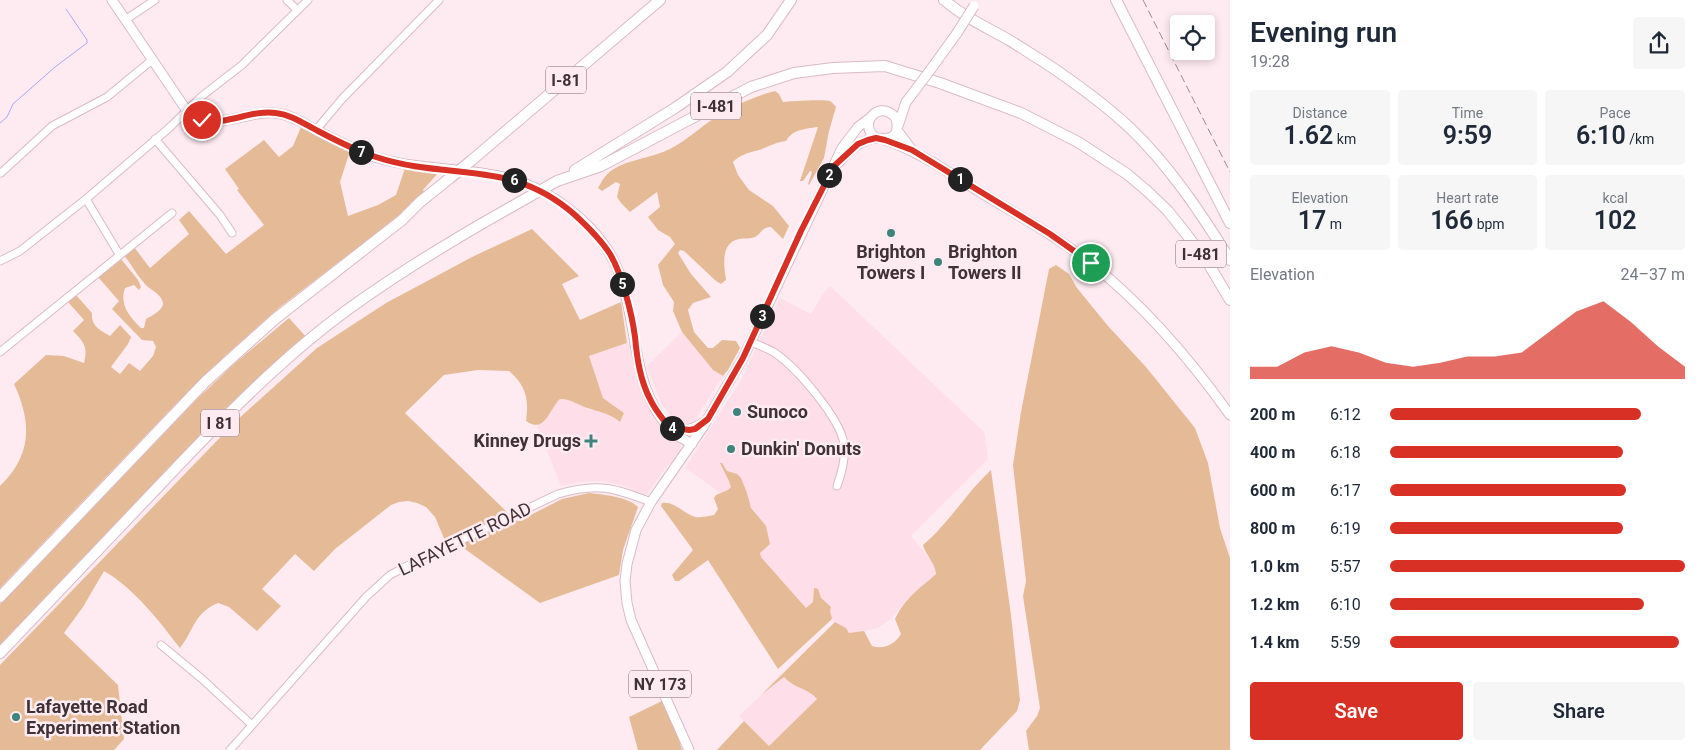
<!DOCTYPE html>
<html lang="en">
<head>
<meta charset="utf-8">
<style>
  body { margin:0; font-family:Roboto,sans-serif; background:#f6f6f7; color:#1f2937; height:100vh; display:flex; flex-direction:column; font-size:19px; white-space:nowrap }
  * { box-sizing:border-box; margin:0 }
  p { font-size:16px; color:#747a83 }
  .icon { flex:none; width:28px; height:28px; fill:none; stroke:currentColor; stroke-width:2; stroke-linecap:round; stroke-linejoin:round }
  .map { position:relative; flex:1; overflow:hidden }
  .details { display:flex; flex-direction:column; background:#fff; width:475px }
  .details>* { flex:none }
  .tools { position:absolute; left:1170px; top:15px; display:grid; gap:10px }
  .tools a { display:grid; place-items:center; width:45px; height:45px; border-radius:5px; background:#fff; box-shadow:0 2px 8px #0003; font-size:25px }
  .pin { position:absolute; display:grid; place-items:center; width:42px; height:42px; color:#fff; margin:-21px; border:2px solid #fff; border-radius:50%; box-shadow:0 1px 5px #0007 }
  .km { position:absolute; width:25px; height:25px; margin:-12px; border-radius:50%; background:#222; color:#fff; font-size:14px; line-height:25px; text-align:center }
  .round { display:grid; place-items:center; flex:none; width:52px; height:52px; border-radius:5px; background:#f6f6f7 }
  .overview { display:flex; align-items:center; justify-content:space-between; height:85px; padding:0 20px }
  h1 { font-size:28px; font-weight:600; line-height:38px }
  .stats { display:grid; grid-template-columns:repeat(3,1fr); gap:8px; height:85px; padding:5px 20px }
  .stats div { display:grid; align-content:center; border-radius:5px; background:#f6f6f7; text-align:center }
  .stats b { font-size:25px; font-weight:600 }
  .stats small { font-size:14px; font-weight:400 }
  .stats p { font-size:14px }
  .chart { height:140px; padding:10px 20px }
  .chart p { display:flex; justify-content:space-between }
  .chart svg { width:100%; height:90px; margin-top:5px; fill:#d93025; opacity:.7 }
  .primary-button { display:flex; gap:10px; margin-top:auto; padding:10px 20px }
  .primary-button a { flex:1; height:58px; border-radius:5px; background:#d93025; color:#fff; font-size:20px; font-weight:600; line-height:58px; text-align:center }
  .primary-button a+a { background:#f6f6f7; color:#1f2937 }
  ul { padding:0 20px; list-style:none; font-size:16px }
  li { display:grid; grid-template-columns:80px 60px 1fr; align-items:center; height:38px }
  li i { height:12px; border-radius:6px; background:#d93025 }
  main { display:flex; flex:1; min-height:0 }
  .map>svg:first-child { display:block }
  .built { fill:#fedee8 }
  .green { fill:#e4bb96 }
  .lines { fill:none; stroke-linecap:round; stroke-linejoin:round }
  .stream { stroke:#aea6f4; stroke-width:1 }
  .minor-casing { stroke:#d9bbc5; stroke-width:9 }
  .major-casing { stroke:#d9bbc5; stroke-width:11 }
  .highway-casing { stroke:#d9bbc5; stroke-width:12 }
  .minor { stroke:#fff; stroke-width:7 }
  .major { stroke:#fff; stroke-width:9 }
  .highway { stroke:#fff; stroke-width:10 }
  .rail { stroke:#9a8a8f; stroke-width:1; stroke-dasharray:8 4; stroke-linecap:butt }
  .major-bridge-casing { stroke:#d9bbc5; stroke-width:11; stroke-linecap:butt }
  .highway-bridge-casing { stroke:#d9bbc5; stroke-width:12; stroke-linecap:butt }
  .major-bridge { stroke:#fff; stroke-width:9 }
  .highway-bridge { stroke:#fff; stroke-width:10 }
  .route-casing { stroke:#fff; stroke-width:10 }
  .route { stroke:#d93025; stroke-width:6 }
  .poi-dot { fill:#3e847d; stroke:#feebf1; stroke-width:2 }
  .labels { text-anchor:middle; stroke-width:5; stroke-linejoin:round; paint-order:stroke }
  .shield { fill:#feebf1; stroke:#786a6e; stroke-width:1 }
  .shield-label { font-size:16px; font-weight:bold; fill:#3e3236 }
  .poi-label { font-size:18px; font-weight:bold; fill:#3e3236; stroke:#feebf1; text-anchor:start }
  .street-label { font-size:18px; fill:#3e3236; stroke:#feebf1 }
</style>
</head>
<body>
<main>
<div class="map">
<svg width="1230" height="750" viewBox="0 0 1230 750">
  <rect width="100%" height="100%" fill="#feebf1"/>
  <path class="built" d="M830,286L984,432L988,459L911,536L931,560L936,567V574L907,599L891,619L878,628L855,633H849L846,628L835,622L830,616L806,608L761,557L760,553L721,493L685,468L740,382L780,298L811,314L823,294Z
    M682,332L713,370L723,376L694,421L686,426L677,423L662,405L647,366Z
    M632,342L633,358L639,382L648,402L680,444V451L674,461L667,466L647,494H642L622,485L600,481L580,482L561,486L537,426L544,422L553,406L560,399L576,402L589,409L614,416L620,421L624,413L603,398L589,356Z
    M784,677L789,683L810,691L817,699L769,746L739,716L762,694Z"/>
  <path class="green" d="M775,91L779,94L783,102C789,101 827,99 830,101C832,102 834,105 836,107L829,131L824,158L809,185L808,184L812,172L810,171L803,181H800L818,127C805,129 793,129 786,141C776,142 768,147 759,150C748,153 741,154 733,162L738,175L749,190L773,206L789,226L783,239L771,227C762,227 762,233 755,237C751,239 744,238 739,239C720,243 724,266 726,280L721,284L716,281L684,251L680,250L678,253L691,274L711,297L693,303L688,310L694,332L708,348H713L722,340L736,341L740,348L728,370L723,376L713,370L682,332L673,311L674,302L663,285L658,265L675,244L670,237L658,230L648,217L660,207L657,192L630,212L621,203L617,197L620,184L616,182L602,191L598,188C602,181 605,175 612,170C629,159 652,158 670,149C686,141 700,127 715,118C733,106 755,96 775,91Z
    M301,127L350,151L340,182L348,216L378,205L396,195L405,168L439,172L423,190L426,195L280,307L226,355L168,412L0,588V486C32,455 32,423 14,384L46,355L64,356L84,363C88,347 84,342 73,331L84,320L68,302L76,295L92,313C91,326 99,330 110,336L120,325L131,337L128,344L111,367L120,374L129,363L140,371L153,356L156,347L153,341L142,340L112,309L119,301L98,277L121,259L138,280L141,287L139,290L134,285L125,288C119,305 130,317 141,328H144L146,319C151,316 162,311 163,304C163,296 153,291 148,287C140,280 131,264 124,255L134,247L150,268L189,234L179,220L189,211L226,254L264,225L237,190L239,189L225,169L264,140L279,157L293,146Z
    M532,229L579,276L562,284L580,320L621,302L627,343L589,356L603,398L624,413L620,422C611,414 602,413 591,409C579,406 572,399 560,399C548,411 545,434 526,421C529,398 526,386 509,371L478,370L444,375L405,413L508,513L446,543L435,517L426,507L417,503L408,501L399,502L391,505L335,549L314,571L295,554L262,589L281,606L257,631L229,607L218,603C193,614 195,629 180,648C159,621 135,589 104,571L83,607L64,633L118,685L124,739L114,750H0V665L237,420L317,348L386,303L474,256Z
    M1056,265L1069,274L1077,288L1108,326L1146,367L1195,428L1208,463L1220,528L1230,558V750H1029L1026,731L1037,716L1040,708L1023,596L1026,581L1013,465L1021,412L1049,269Z
    M289,318L308,339L236,399L0,645V604L197,399L235,363Z
    M720,463H722L727,471L737,474L741,478L747,493L751,508L766,526L770,544L760,553L761,557L806,608L813,602L814,588L818,589L821,598L831,607L830,611L832,619L778,669L708,560L679,581H675L672,575L693,550L661,506L662,503C674,501 683,513 695,517C699,518 709,516 714,515L718,509L714,498L716,495L728,490L731,487L729,481Z
    M991,470L1011,615L1020,700L1017,711L980,750H717L744,721L769,746L817,699C808,688 793,688 784,677L762,694L835,622L846,628L849,633L864,631L872,646C884,650 895,644 901,634L895,619C905,598 919,589 936,574C935,562 926,556 923,545C949,523 966,493 991,470Z
    M589,493C605,495 626,496 638,507L623,550L619,575L540,603L458,544L511,520L519,521L562,499Z
    M664,700L672,718L682,750H638L629,717Z"/>
  <g class="lines">
    <path class="stream" d="M0,123L7,117L13,104L55,67L87,43V40L66,9"/>
    <defs>
      <path id="minor" d="M287,0L297,10
        M125,20L155,0
        M316,130L342,99L439,0
        M155,139L220,215L232,233
        M1,173L52,126L107,97L152,60
        M86,199L119,254
        M0,261L20,251L86,199L168,129L202,96L242,65L308,0
        M750,342C759,345 767,348 775,353C797,368 840,418 844,444C846,458 842,472 837,486
        M0,352L172,213
        M161,645L201,678L252,725
        M230,750L366,597L390,575L405,567L558,494C598,482 614,488 651,502"/>
      <path id="major" d="M112,0L185,108C212,136 243,110 274,113C290,114 303,123 316,130C336,140 356,151 378,158C432,174 493,164 543,192C575,209 607,239 619,273C639,326 630,390 673,432C678,437 686,440 692,444
        M931,69L957,33
        M898,126L906,102L910,97
        M897,130L912,150
        M885,140C921,152 952,175 985,195C1021,217 1059,238 1093,265C1147,308 1190,359 1230,415
        M838,163C845,156 852,147 861,143C865,141 871,138 876,138C886,139 898,140 897,125C897,121 896,117 893,115C878,101 857,124 876,138
        M670,427C684,431 691,431 704,422
        M689,750L631,620L627,603L625,581L627,564L636,530L651,502L703,427L743,358L842,148L858,127L870,118"/>
      <path id="highway" d="M944,0C964,17 986,27 1009,40C1021,47 1032,55 1044,62C1074,82 1103,103 1129,127C1169,165 1201,213 1230,260
        M1116,0L1230,223
        M472,160L660,0
        M575,170L675,108L727,72L767,35L791,0
        M557,181L601,166L751,87L794,73L833,68L885,66L940,83L1021,113L1078,142L1127,174L1146,190L1167,210L1184,231L1208,263L1230,300
        M0,597L205,382L275,319L402,220L420,202L450,178
        M0,653C52,598 104,543 157,488C210,432 265,374 326,326C384,281 447,243 511,207"/>
    </defs>
    <use href="#minor" class="minor-casing"/>
    <use href="#major" class="major-casing"/>
    <use href="#highway" class="highway-casing"/>
    <use href="#minor" class="minor"/>
    <use href="#major" class="major"/>
    <use href="#highway" class="highway"/>
    <path class="rail" d="M1143,0L1230,172"/>
    <defs>
      <path id="major-bridge" d="M957,33L974,6
        M910,97L931,69"/>
      <path id="highway-bridge" d="M450,178L472,160
        M511,207L557,181"/>
    </defs>
    <use href="#major-bridge" class="major-bridge-casing"/>
    <use href="#highway-bridge" class="highway-bridge-casing"/>
    <use href="#major-bridge" class="major-bridge"/>
    <use href="#highway-bridge" class="highway-bridge"/>
  </g>
  <g class="lines">
    <defs>
      <path id="route" d="M202,120C227,126 252,109 276,113C292,115 304,124 318,131C337,141 356,151 376,157C449,181 511,158 575,215C588,227 601,240 610,254C622,274 632,314 635,337C637,358 640,380 650,399C655,410 662,418 669,427L689,430L695,429L708,419L743,358L801,231L834,166L858,144L868,140L876,138L885,140L912,150L1050,234L1091,263"/>
    </defs>
    <use href="#route" class="route-casing"/>
    <use href="#route" class="route"/>
  </g>
  <g class="poi-dot">
    <circle cx="891" cy="233" r="5"/>
    <circle cx="938" cy="262" r="5"/>
    <circle cx="737" cy="412" r="5"/>
    <path d="M588.5 433.5h5v5h5v5h-5v5h-5v-5h-5v-5h5z"/>
    <circle cx="731" cy="449" r="5"/>
    <circle cx="16" cy="717" r="5"/>
  </g>
  <g class="labels">
    <g class="shield">
      <rect x="546" y="66.5" width="40" height="27" rx="4"/>
      <rect x="691" y="92.5" width="50" height="27" rx="4"/>
      <rect x="1176" y="240.5" width="50" height="27" rx="4"/>
      <rect x="201" y="409.5" width="38" height="27" rx="4"/>
      <rect x="629" y="670.5" width="62" height="27" rx="4"/>
    </g>
    <g class="shield-label">
      <text x="566" y="86">I-81</text>
      <text x="716" y="112">I-481</text>
      <text x="1201" y="260">I-481</text>
      <text x="220" y="429">I 81</text>
      <text x="660" y="690">NY 173</text>
    </g>
    <g class="poi-label">
      <text x="891" y="258" text-anchor="middle">Brighton<tspan x="891" dy="21">Towers I</tspan></text>
      <text x="948" y="258">Brighton<tspan x="948" dy="21">Towers II</tspan></text>
      <text x="747" y="418">Sunoco</text>
      <text x="581" y="447" text-anchor="end">Kinney Drugs</text>
      <text x="741" y="455">Dunkin' Donuts</text>
      <text x="26" y="713">Lafayette Road<tspan x="26" dy="21">Experiment Station</tspan></text>
    </g>
    <g class="street-label">
      <text transform="translate(465 539) rotate(-26)" y="6">LAFAYETTE ROAD</text>
    </g>
  </g>
</svg>
<div class="tools">
<a><svg class="icon" aria-label="locate" viewBox="0 0 24 24"><circle cx="12" cy="12" r="6"/><path d="M12 2v4M12 18v4M2 12h4M18 12h4"/></svg></a>
</div>
<div class="pin" style="left:1091px;top:263px;background:#1e9e55"><svg class="icon" aria-label="arrive" viewBox="0 0 24 24"><path d="M6 21V4h12l-3 4 3 4H6"/></svg></div>
<div class="pin" style="left:202px;top:120px;background:#d93025"><svg class="icon" aria-label="check" viewBox="0 0 24 24"><path d="M5 12l5 5 9-10"/></svg></div>
<b class="km" style="left:960px;top:179px">1</b>
<b class="km" style="left:829px;top:175px">2</b>
<b class="km" style="left:762px;top:316px">3</b>
<b class="km" style="left:672px;top:428px">4</b>
<b class="km" style="left:622px;top:284px">5</b>
<b class="km" style="left:514px;top:180px">6</b>
<b class="km" style="left:361px;top:152px">7</b>
</div>
<section class="details">
<div class="overview"><div><h1>Evening run</h1><p>19:28</p></div><a class="round"><svg class="icon" aria-label="share" viewBox="0 0 24 24"><path d="M12 15V3M7 8l5-5 5 5M5 13v7h14v-7"/></svg></a></div>
<div class="stats">
<div><p>Distance</p><b>1.62<small> km</small></b></div>
<div><p>Time</p><b>9:59</b></div>
<div><p>Pace</p><b>6:10<small> /km</small></b></div>
</div>
<div class="stats">
<div><p>Elevation</p><b>17<small> m</small></b></div>
<div><p>Heart rate</p><b>166<small> bpm</small></b></div>
<div><p>kcal</p><b>102</b></div>
</div>
<div class="chart"><p><span>Elevation</span>24–37 m</p>
<svg viewBox="0 0 160 44" preserveAspectRatio="none"><path d="M0 44V38L10 38L20 31L30 28L40 31L50 36L60 38L70 36L80 33L90 33L100 31L110 21L120 11L130 6L140 16L150 28L160 38V44z"/></svg>
</div>
<ul>
<li><b>200 m</b>6:12<i style="width:85%"></i></li>
<li><b>400 m</b>6:18<i style="width:79%"></i></li>
<li><b>600 m</b>6:17<i style="width:80%"></i></li>
<li><b>800 m</b>6:19<i style="width:79%"></i></li>
<li><b>1.0 km</b>5:57<i style="width:100%"></i></li>
<li><b>1.2 km</b>6:10<i style="width:86%"></i></li>
<li><b>1.4 km</b>5:59<i style="width:98%"></i></li>
</ul>
<div class="primary-button"><a>Save</a><a>Share</a></div>
</section>
</main>
</body>
</html>
